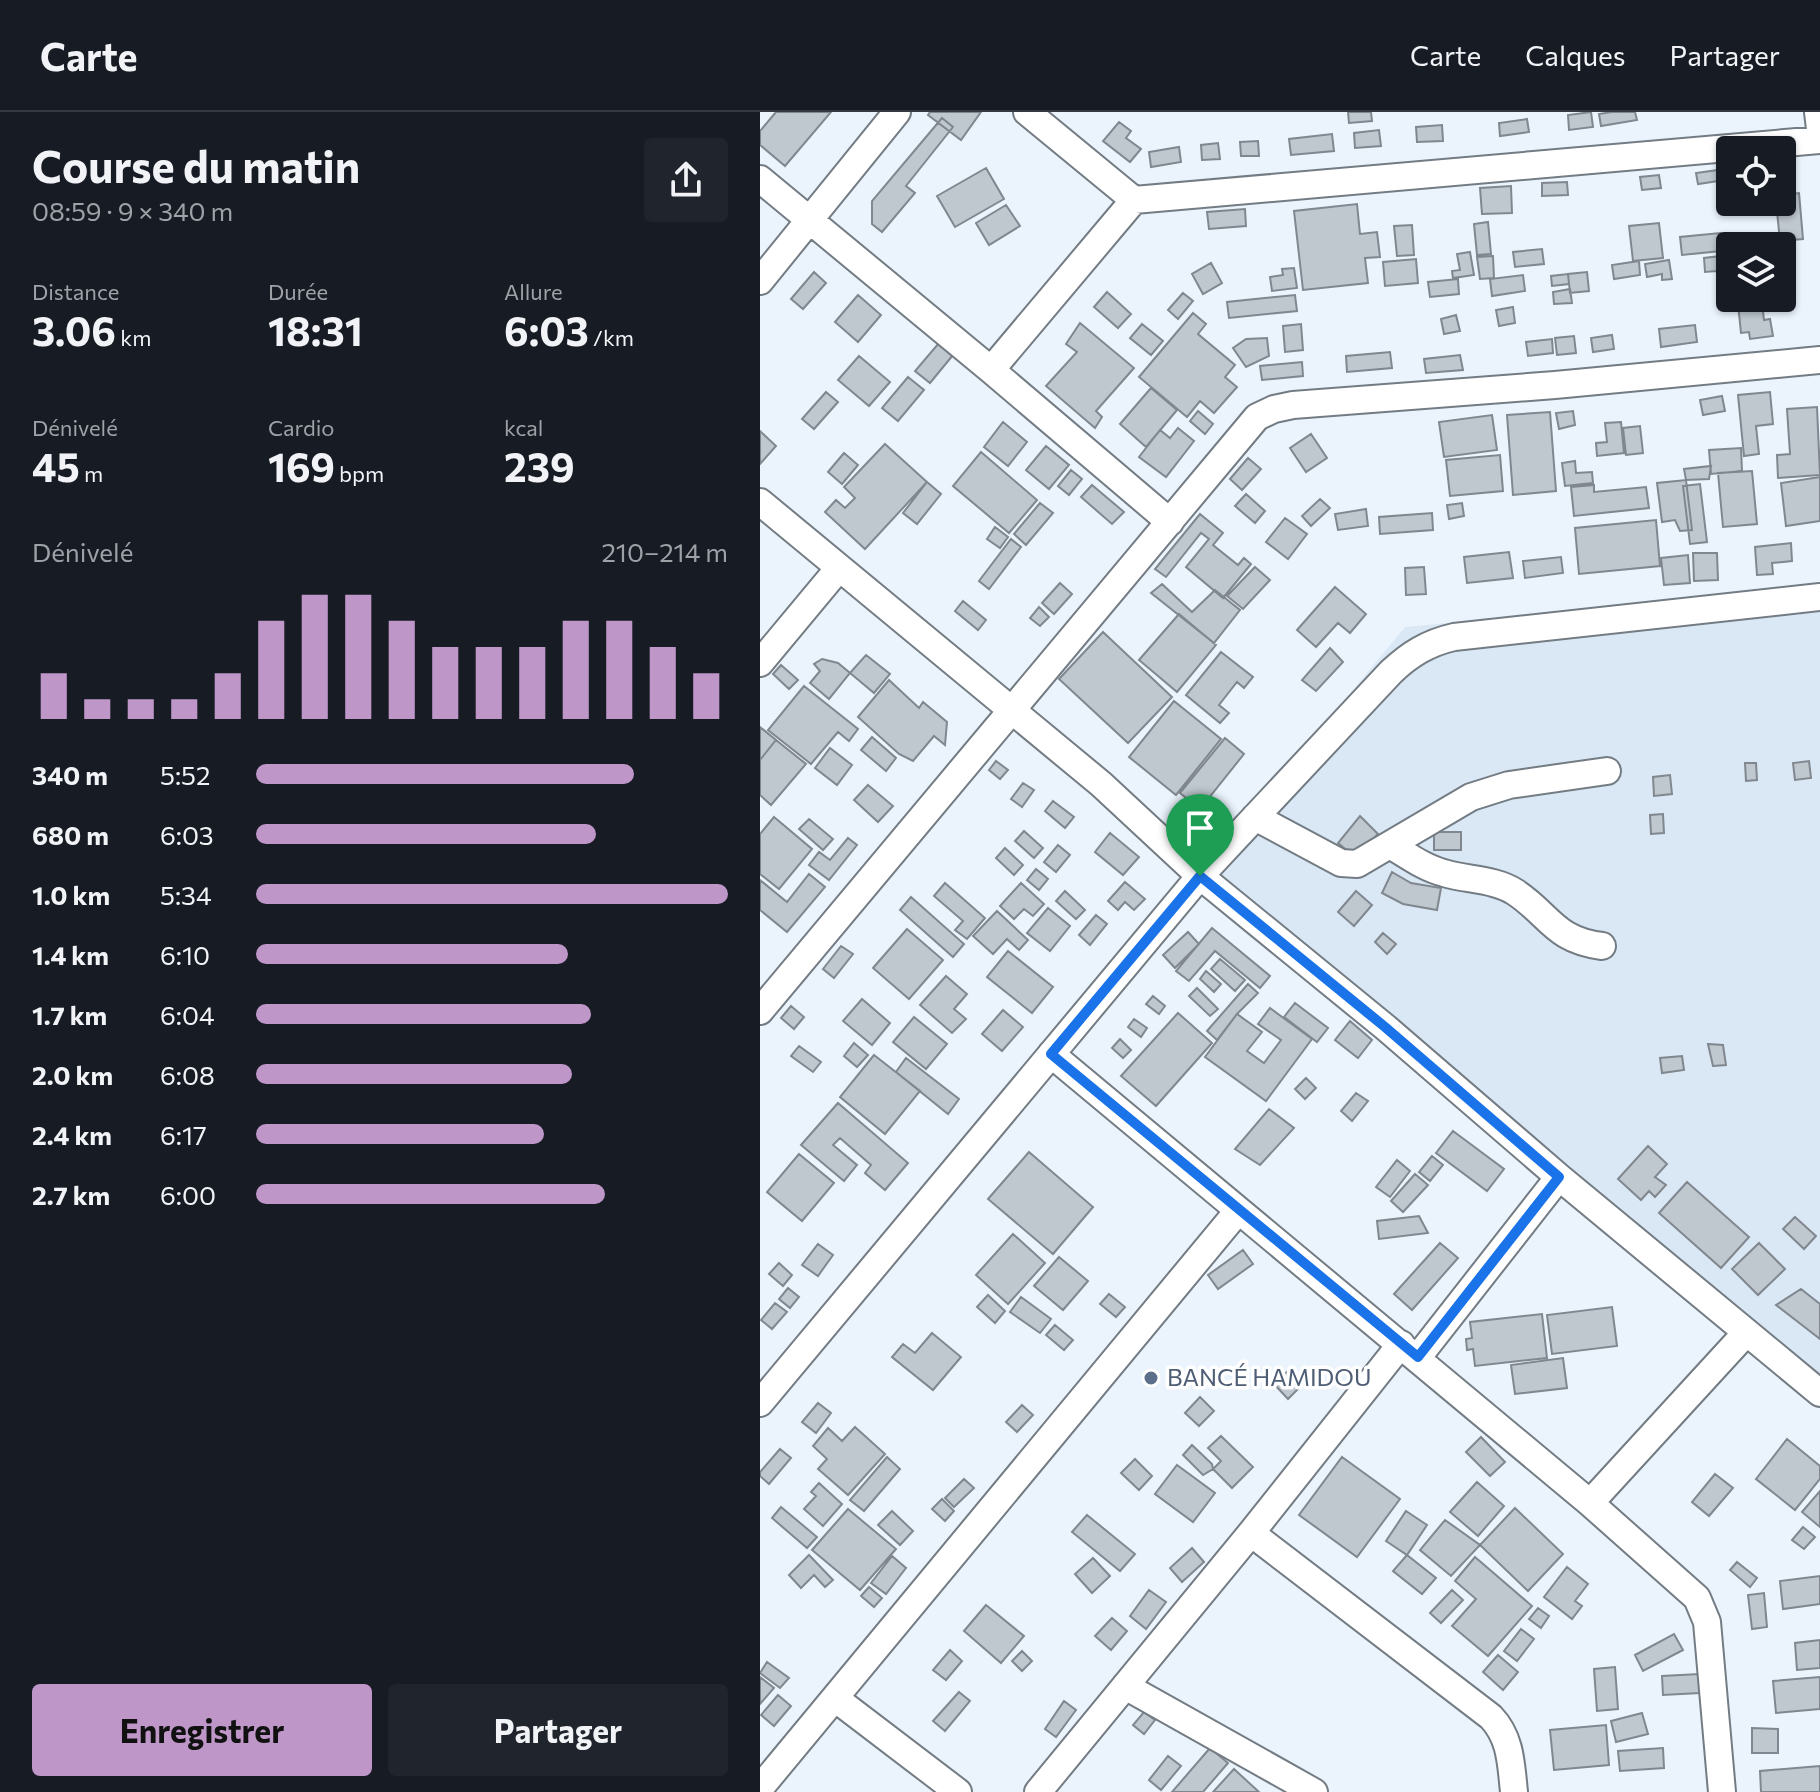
<!DOCTYPE html>
<html lang="fr">
<head>
<meta charset="utf-8">
<style>
  body { margin:0; font-family:Commissioner,sans-serif; background:#20242c; color:#f1f3f6; height:100vh; display:flex; flex-direction:column; font-size:30px; white-space:nowrap }
  * { box-sizing:border-box; margin:0 }
  p { font-size:26px; color:#9ea1a6 }
  .icon { flex:none; width:44px; height:44px; fill:none; stroke:currentColor; stroke-width:2; stroke-linecap:round; stroke-linejoin:round }
  .map { position:relative; flex:1; overflow:hidden }
  .panel { display:flex; flex-direction:column; background:#171b24; width:760px }
  .panel>* { flex:none }
  .fabs { position:absolute; left:956px; top:24px; display:grid; gap:16px }
  .fabs a { display:grid; place-items:center; width:80px; height:80px; border-radius:8px; background:#171b24; box-shadow:0 2px 6px #0004; font-size:40px }
  .pin { position:absolute; display:grid; place-items:center; width:68px; height:68px; color:#fff; margin:-82px -34px; border-radius:50% 50% 50% 0; rotate:-45deg; box-shadow:0 0 8px #0007 }
  .pin .icon { rotate:45deg }
  .round { display:grid; place-items:center; flex:none; width:84px; height:84px; border-radius:8px; background:#20242c }
  .overview { display:flex; align-items:center; justify-content:space-between; height:136px; padding:0 32px }
  h1 { font-size:44px; font-weight:700; line-height:60px }
  .figures { display:grid; grid-template-columns:repeat(3,1fr); gap:12px; height:136px; padding:8px 32px }
  .figures div { display:grid; align-content:center }
  .figures b { font-size:40px; font-weight:700 }
  .figures small { font-size:22px; font-weight:400 }
  .figures p { font-size:22px }
  .chart { height:224px; padding:16px 32px }
  .chart p { display:flex; justify-content:space-between }
  .chart svg { width:100%; height:144px; margin-top:8px; stroke:#be96c8; stroke-width:6 }
  .button { display:flex; gap:16px; margin-top:auto; padding:16px 32px }
  .button a { flex:1; height:92px; border-radius:8px; background:#be96c8; color:#111; font-size:32px; font-weight:700; line-height:92px; text-align:center }
  .button a+a { background:#20242c; color:#f1f3f6 }
  ul { padding:0 32px; list-style:none; font-size:26px }
  li { display:grid; grid-template-columns:128px 96px 1fr; align-items:center; height:60px }
  li i { height:20px; border-radius:10px; background:#be96c8 }
  header { display:flex; align-items:center; gap:48px; box-sizing:border-box; height:112px; padding:0 40px; background:#171b24; border-bottom:2px solid #363941 }
  header strong { font-size:38px }
  nav { display:flex; gap:44px; margin-inline-start:auto; font-size:28px }
  main { display:flex; flex:1; min-height:0 }
  .map>svg:first-child { display:block }
  .built { fill:#dae8f6 }
  .building { fill:#bfc7cf; stroke:#80878f; stroke-width:2 }
  .lines { fill:none; stroke-linecap:round; stroke-linejoin:round }
  .minor-casing { stroke:#737b83; stroke-width:30 }
  .minor { stroke:#fff; stroke-width:26 }
  .route-casing { stroke:#fff; stroke-width:16 }
  .route { stroke:#1a73e8; stroke-width:10 }
  .service-dot { fill:#5c6f8a; stroke:#fff; stroke-width:3 }
  .labels { text-anchor:middle; stroke-width:7; stroke-linejoin:round; paint-order:stroke }
  .service-label { font-size:24px; fill:#4e5e75; stroke:#fff; text-anchor:start }
</style>
</head>
<body>
<header>
<strong>Carte</strong>
<nav><a>Carte</a><a>Calques</a><a>Partager</a></nav>
</header>
<main>
<section class="panel">
<div class="overview"><div><h1>Course du matin</h1><p>08:59 · 9 × 340 m</p></div><a class="round"><svg class="icon" aria-label="share" viewBox="0 0 24 24"><path d="M12 15V3M7 8l5-5 5 5M5 13v7h14v-7"/></svg></a></div>
<div class="figures">
<div><p>Distance</p><b>3.06<small> km</small></b></div>
<div><p>Durée</p><b>18:31</b></div>
<div><p>Allure</p><b>6:03<small> /km</small></b></div>
</div>
<div class="figures">
<div><p>Dénivelé</p><b>45<small> m</small></b></div>
<div><p>Cardio</p><b>169<small> bpm</small></b></div>
<div><p>kcal</p><b>239</b></div>
</div>
<div class="chart"><p><span>Dénivelé</span>210–214 m</p>
<svg viewBox="0 0 160 44" preserveAspectRatio="none"><path d="M5 44V30M15 44V38M25 44V38M35 44V38M45 44V30M55 44V14M65 44V6M75 44V6M85 44V14M95 44V22M105 44V22M115 44V22M125 44V14M135 44V14M145 44V22M155 44V30"/></svg>
</div>
<ul>
<li><b>340 m</b>5:52<i style="width:80%"></i></li>
<li><b>680 m</b>6:03<i style="width:72%"></i></li>
<li><b>1.0 km</b>5:34<i style="width:100%"></i></li>
<li><b>1.4 km</b>6:10<i style="width:66%"></i></li>
<li><b>1.7 km</b>6:04<i style="width:71%"></i></li>
<li><b>2.0 km</b>6:08<i style="width:67%"></i></li>
<li><b>2.4 km</b>6:17<i style="width:61%"></i></li>
<li><b>2.7 km</b>6:00<i style="width:74%"></i></li>
</ul>
<div class="button"><a>Enregistrer</a><a>Partager</a></div>
</section>
<div class="map">
<svg width="1060" height="1680" viewBox="0 0 1060 1680">
  <rect width="100%" height="100%" fill="#ebf4fd"/>
  <path class="built" d="M1060,476V1263L448,754L645,515Z"/>
  <path class="building" d="M16,0H71L25,54L0,33V19Z
    M170,0H221L201,28L168,3Z
    M588,0H611L612,9L589,11Z
    M831,0L833,15L809,18L808,3Z
    M852,0H875L877,8L841,14L839,2Z
    M182,6L193,15L146,74L155,81L122,120L112,112V89Z
    M767,7L769,20L740,24L739,11Z
    M359,10L371,19L366,26L381,37L370,50L343,29Z
    M682,13L683,29L657,30L656,15Z
    M619,18L621,34L595,36L594,21Z
    M572,22L574,39L531,43L529,27Z
    M498,29L499,44H481L480,30Z
    M458,31L460,47L442,48L441,33Z
    M419,35L421,50L391,55L389,40Z
    M226,56L244,87L195,115L177,84Z
    M958,58L959,69L938,72L936,61Z
    M899,63L901,76L882,78L880,65Z
    M807,70L808,83L782,84V71Z
    M751,74L752,101L722,102L720,76Z
    M1039,81L1043,127L1020,129L1016,90H1022V83Z
    M597,92L600,122L617,120L620,145L605,146L608,171L543,178L534,99Z
    M246,93L260,114L229,133L216,111Z
    M485,97L486,114L449,117L447,100Z
    M728,110L731,142L717,143L714,112Z
    M899,111L903,146L873,149L869,114Z
    M652,113L654,143L637,144L634,114Z
    M960,121L961,139L922,143L920,125Z
    M782,137L784,152L755,155L753,140Z
    M710,140L714,163L693,166L692,159L700,158L697,142Z
    M969,143L970,167L959,168L957,159L945,160L944,146Z
    M733,144L734,166L720,167L717,145Z
    M656,147L658,171L625,174L623,150Z
    M909,148L912,167L902,168V162L887,165L885,152Z
    M879,149L880,163L854,167L852,153Z
    M451,151L462,171L443,182L432,162Z
    M534,156L537,176L512,179L510,165L523,163L522,157Z
    M54,160L66,171L43,197L31,187Z
    M827,160L829,179L810,181L808,162Z
    M808,162L809,172L792,174L791,164Z
    M763,163L765,179L732,184L730,167Z
    M698,167L699,182L670,185L668,170Z
    M810,177L812,191L794,192L793,180Z
    M347,180L371,202L358,216L334,195Z
    M423,181L433,189L418,207L408,198Z
    M98,183L121,203L98,230L75,210Z
    M535,183L537,199L469,206L467,190Z
    M1002,190L1004,208L1010,207L1013,224L990,227L989,220L981,221L978,192Z
    M753,195L755,211L739,214L736,198Z
    M433,201L446,212L438,222L475,253L465,265L477,275L454,301L440,289L427,305L379,265Z
    M696,203L700,219L684,222L681,207Z
    M320,211L374,256L336,299L342,305L335,316L286,274L317,240L306,232Z
    M382,212L403,229L391,243L370,226Z
    M541,212L543,238L525,240L523,214Z
    M935,213L937,230L901,235L899,217Z
    M852,223L854,237L833,240L831,226Z
    M814,224L816,241L797,243L795,226Z
    M507,226L509,244L486,255L473,236L486,227Z
    M792,227L793,241L768,244L766,230Z
    M179,231L193,243L170,271L155,259Z
    M630,240L632,256L587,260L586,244Z
    M700,243L703,258L666,261L664,247Z
    M99,244L130,270L109,294L78,268Z
    M542,250L543,264L502,268L500,254Z
    M148,265L164,278L138,309L122,296Z
    M391,276L417,298L386,335L360,312Z
    M66,280L78,290L54,317L42,307Z
    M1010,280L1013,312L996,314L999,342L984,344L978,283Z
    M962,284L965,299L943,303L940,288Z
    M1057,295L1060,363L1018,366L1017,343L1030,342L1027,297Z
    M438,299L453,312L445,322L430,309Z
    M813,299L815,313L799,317L796,301Z
    M790,300L796,379L753,383L747,303Z
    M732,303L737,338L684,345L679,310Z
    M243,310L267,330L248,354L224,335Z
    M861,310L864,341L837,344L836,331L847,330L845,311Z
    M880,314L883,341L866,343L863,316Z
    M418,316L434,329L406,365L379,345L400,318L410,326Z
    M0,319L16,334L0,352Z
    M551,322L567,346L546,360L530,336Z
    M125,332L167,370L105,437L65,400L76,388L85,396L95,386L84,375Z
    M286,334L309,353L289,377L266,358Z
    M981,336L982,359L951,362L949,338Z
    M221,340L277,388L249,421L193,374Z
    M84,341L98,353L82,372L68,360Z
    M740,343L743,379L690,384L686,348Z
    M488,346L501,357L482,378L470,367Z
    M815,349L816,361L832,360L833,371L805,374L802,351Z
    M951,354L949,367L926,368L924,357Z
    M311,358L322,367L309,383L298,374Z
    M992,359L997,412L963,415L958,361Z
    M1060,365V409L1026,414L1021,371Z
    M926,368L932,418L920,419L915,408L902,410L897,371Z
    M167,370L181,382L157,412L143,401Z
    M940,372L947,430L930,432L923,374Z
    M332,373L364,400L352,412L321,385Z
    M834,373V380L886,375L889,396L814,404L811,375Z
    M486,382L505,399L495,411L475,394Z
    M560,387L570,396L551,414L542,404Z
    M280,391L293,401L266,433L254,422Z
    M702,391L704,404L689,407L687,393Z
    M606,397L608,414L578,418L575,402Z
    M672,401L673,418L620,422L619,405Z
    M440,402L463,421L453,433L478,453L484,446L491,452L463,486L426,455L449,427L441,421L406,465L395,457Z
    M525,406L547,422L528,447L506,430Z
    M896,408L900,454L819,462L815,416Z
    M235,415L248,425L240,436L227,427Z
    M251,427L261,435L229,477L219,469Z
    M1031,431L1032,449L1012,451L1013,462L997,463L995,435Z
    M749,440L753,466L707,471L704,445Z
    M933,441H957L958,468L934,469Z
    M928,443L930,471L904,473L901,446Z
    M801,445L803,461L765,466L763,449Z
    M495,455L510,468L483,497L467,484Z
    M664,455L666,482L646,483L645,456Z
    M300,471L312,482L294,502L282,491Z
    M402,472L432,500L455,478L480,498L454,531L391,481Z
    M575,475L606,502L590,521L578,511L556,535L537,518Z
    M203,489L226,508L218,518L195,499Z
    M279,495L289,505L280,514L270,506Z
    M419,502L456,533L417,580L379,548Z
    M343,520L412,585L368,631L299,567Z
    M570,536L583,550L556,579L542,568Z
    M461,540L493,565L484,576L477,570L459,593L469,601L460,611L426,583Z
    M106,543L130,562L114,581L90,561Z
    M62,547L78,551L90,561L69,587L50,571L60,559L54,552Z
    M21,553L38,568L29,577L13,562Z
    M129,568L159,596L163,590L187,610L185,633L174,624L153,649L139,642L98,605Z
    M44,574L98,617L89,629L78,620L51,652L8,618Z
    M414,589L461,627L416,683L369,645Z
    M0,615L16,628L0,648Z
    M112,625L136,646L126,659L101,638Z
    M465,626L484,642L440,697L420,681Z
    M16,628L46,652L11,693L0,683V648Z
    M70,636L92,653L77,673L55,656Z
    M236,649L248,658L240,667L229,658Z
    M1049,649L1051,666L1035,668L1033,651Z
    M985,651H996L997,668L986,669Z
    M910,663L912,682L894,684L893,665Z
    M263,671L274,678L262,695L251,687Z
    M108,673L133,694L118,710L94,688Z
    M293,689L314,705L305,716L285,699Z
    M903,702L904,721L891,722L890,703Z
    M600,704L618,722L595,745L578,731Z
    M14,705L52,737L19,777L0,762V722Z
    M49,707L73,727L63,738L39,717Z
    M264,719L283,736L274,746L255,729Z
    M674,720H701V738H674Z
    M350,721L379,745L363,763L335,740Z
    M88,726L97,733L69,768L49,753L59,740L70,748Z
    M298,733L310,743L296,760L284,750Z
    M245,736L263,753L254,763L236,746Z
    M276,757L288,767L279,778L267,768Z
    M632,760L651,771L681,776L677,798L643,792L622,781Z
    M49,762L65,775L27,820L0,798V768L27,790Z
    M365,770L385,787L374,798L365,790L358,798L348,789Z
    M185,771L225,806L207,827L195,818L203,809L174,784Z
    M261,771L284,792L273,804L264,797L254,807L240,794Z
    M305,779L325,798L316,807L296,789Z
    M596,779L612,793L594,814L578,800Z
    M151,785L204,832L193,845L140,798Z
    M288,796L310,814L290,839L267,821Z
    M237,799L268,828L259,838L247,827L233,842L213,824Z
    M336,803L347,812L330,833L319,823Z
    M452,816L510,864L500,876L455,839L429,869L416,859Z
    M147,817L183,848L149,887L113,856Z
    M428,820L439,832L415,856L403,843Z
    M623,821L636,832L627,842L615,830Z
    M81,834L93,842L74,866L63,857Z
    M248,839L293,875L272,901L227,865Z
    M460,847L485,868L475,879L451,857Z
    M446,859L461,872L454,880L440,867Z
    M186,864L207,882L194,897L206,907L192,921L160,893Z
    M488,872L498,881L477,902L457,928L447,919Z
    M437,876L458,897L450,904L429,884Z
    M393,884L405,894L399,902L386,892Z
    M102,887L130,911L112,933L83,909Z
    M535,891L568,916L557,930L524,905Z
    M31,894L44,905L34,917L21,906Z
    M510,896L552,927L506,989L445,945L477,902L502,920L487,939L504,951L521,928L498,912Z
    M243,898L263,915L242,939L222,922Z
    M418,901L452,931L396,994L361,964Z
    M154,905L187,932L166,957L133,930Z
    M374,907L387,916L381,925L368,915Z
    M590,909L612,928L598,946L575,928Z
    M360,927L371,938L363,946L352,936Z
    M94,931L108,943L97,955L84,944Z
    M948,932L963,933L966,953L953,954Z
    M39,934L61,950L53,960L31,944Z
    M114,943L160,979L125,1022L80,985Z
    M922,944L924,958L902,961L900,946Z
    M146,946L199,987L188,1002L136,960Z
    M546,966L556,976L545,987L535,977Z
    M596,981L608,989L592,1009L581,999Z
    M78,991L148,1051L125,1078L105,1061L111,1053L80,1026L73,1033L97,1053L84,1069L41,1033Z
    M509,997L534,1016L500,1053L475,1037Z
    M693,1019L744,1057L727,1079L676,1041Z
    M888,1034L907,1052L895,1065L906,1073L895,1085L889,1079L881,1088L858,1067Z
    M269,1040L333,1095L293,1142L228,1087Z
    M39,1042L74,1071L42,1109L7,1080Z
    M672,1044L683,1053L670,1069L659,1060Z
    M637,1048L650,1059L630,1085L616,1075Z
    M655,1062L668,1073L643,1100L631,1089Z
    M927,1070L989,1125L961,1156L899,1101Z
    M659,1104L668,1121L619,1127L617,1109Z
    M1035,1105L1056,1124L1044,1137L1023,1117Z
    M253,1122L285,1151L248,1192L216,1163Z
    M680,1131L698,1146L652,1198L634,1182Z
    M999,1131L1025,1157L998,1183L972,1157Z
    M58,1132L73,1143L58,1164L42,1153Z
    M483,1138L493,1152L458,1177L448,1163Z
    M299,1145L328,1169L303,1198L274,1174Z
    M19,1151L32,1163L23,1174L9,1162Z
    M28,1176L39,1185L30,1196L19,1187Z
    M1041,1177L1060,1192V1227L1016,1193Z
    M349,1182L365,1195L356,1205L340,1192Z
    M228,1183L245,1199L235,1211L217,1195Z
    M261,1185L291,1207L280,1221L250,1200Z
    M15,1191L27,1200L12,1217L1,1208Z
    M852,1195L857,1234L792,1242L787,1203Z
    M782,1202L787,1246L715,1254L713,1237L707,1238L706,1227L712,1226L710,1210Z
    M295,1213L313,1228L304,1238L286,1223Z
    M172,1221L201,1245L173,1278L132,1245L143,1232L155,1241Z
    M803,1246L807,1276L755,1282L751,1253Z
    M529,1258L542,1273L528,1287L514,1272Z
    M440,1285L454,1299L439,1314L425,1301Z
    M58,1291L71,1301L56,1321L42,1310Z
    M262,1293L273,1303L257,1320L246,1310Z
    M95,1315L125,1342L88,1383L58,1357L67,1347L53,1334L68,1316L82,1329Z
    M461,1324L493,1355L472,1376L453,1357L461,1349L448,1336Z
    M721,1325L745,1350L730,1364L706,1340Z
    M1027,1327L1060,1354V1367L1035,1398L996,1367Z
    M432,1333L452,1352L453,1357L443,1363L423,1343Z
    M20,1337L31,1346L9,1372L0,1364V1360Z
    M127,1345L140,1357L104,1399L90,1388Z
    M582,1345L640,1387L597,1445L539,1403Z
    M375,1347L392,1364L379,1378L361,1361Z
    M417,1353L455,1381L433,1410L395,1382Z
    M955,1362L973,1376L949,1404L932,1390Z
    M204,1367L214,1376L194,1395L185,1386Z
    M717,1370L744,1394L718,1424L690,1400Z
    M59,1371L82,1392L63,1414L44,1397L56,1384L51,1380Z
    M1060,1379V1415L1042,1400Z
    M182,1387L194,1399L185,1409L172,1397Z
    M21,1395L57,1425L47,1436L12,1406Z
    M755,1396L803,1442L768,1479L720,1433Z
    M88,1397L136,1437L100,1478L52,1438Z
    M132,1399L153,1419L140,1433L118,1413Z
    M646,1399L667,1413L647,1443L626,1429Z
    M327,1403L375,1442L360,1459L312,1420Z
    M685,1408L720,1433L691,1464L660,1438Z
    M1043,1415L1055,1425L1044,1437L1032,1428Z
    M432,1436L444,1450L422,1470L410,1456Z
    M49,1443L73,1468L65,1475L54,1463L41,1476L29,1463Z
    M647,1443L676,1466L662,1482L633,1459Z
    M132,1444L146,1456L126,1482L111,1471Z
    M715,1445L772,1494L728,1544L692,1514L716,1487L695,1469Z
    M333,1446L350,1464L332,1481L315,1462Z
    M977,1450L997,1466L990,1475L970,1458Z
    M807,1455L828,1472L815,1489L822,1494L812,1507L784,1485Z
    M1060,1464V1492L1023,1497L1020,1469Z
    M109,1475L122,1486L114,1495L101,1484Z
    M389,1478L406,1490L386,1517L370,1504Z
    M692,1478L703,1488L681,1511L670,1501Z
    M1004,1481L1007,1515L992,1517L988,1483Z
    M226,1493L264,1524L241,1551L204,1519Z
    M778,1496L789,1504L781,1516L769,1507Z
    M352,1506L367,1519L351,1538L335,1524Z
    M761,1517L774,1527L757,1549L744,1539Z
    M914,1522L923,1538L883,1559L875,1543Z
    M1060,1528V1556L1037,1558L1035,1531Z
    M190,1538L202,1549L186,1568L173,1558Z
    M262,1539L272,1549L262,1559L252,1549Z
    M738,1543L758,1560L743,1578L723,1560Z
    M7,1550L29,1566L20,1576L0,1561Z
    M855,1555L858,1597L837,1599L834,1557Z
    M939,1562L940,1581L903,1583L902,1564Z
    M0,1565L14,1576L0,1592Z
    M1060,1565V1597L1016,1601L1013,1569Z
    M199,1580L210,1589L185,1619L173,1609Z
    M18,1583L31,1594L14,1614L1,1603Z
    M304,1589L316,1598L296,1625L285,1617Z
    M384,1600L395,1608L384,1622L373,1613Z
    M882,1601L888,1622L856,1630L851,1609Z
    M846,1613L849,1653L794,1658L790,1618Z
    M992,1616L1018,1617V1641H992Z
    M450,1636L468,1651L443,1680H412Z
    M903,1636L904,1656L860,1659L858,1639Z
    M408,1644L421,1654L401,1678L389,1668Z
    M1060,1654V1680H1001L1000,1659Z
    M474,1657L499,1680H453Z"/>
  <g class="lines">
    <defs>
      <path id="minor" d="M267,0L374,88L1060,28
        M1058,0L1060,17
        M0,67L231,258L410,410
        M0,169L137,0
        M231,258L374,88
        M0,390L341,672L440,764L625,915L799,1065L1060,1281
        M0,551L79,456
        M495,705L581,751L597,752L711,685L749,673L847,659
        M630,733C647,743 664,756 684,761C707,768 735,767 755,780C790,803 794,828 842,834
        M0,899L497,305L514,297L533,293L795,273L1060,248
        M291,942L830,1391L937,1486L947,1510L962,1680
        M658,1245L799,1065
        M0,1291L440,764L631,560C650,542 668,531 694,525L1060,485
        M830,1391L985,1222
        M491,1421L731,1605C751,1626 751,1652 754,1680
        M365,1574L554,1680
        M76,1587L198,1680
        M0,1676L478,1099
        M278,1680L491,1421L641,1232"/>
    </defs>
    <use href="#minor" class="minor-casing"/>
    <use href="#minor" class="minor"/>
  </g>
  <g class="lines">
    <defs>
      <path id="route" d="M440,764L625,915L799,1065L658,1245L291,942Z"/>
    </defs>
    <use href="#route" class="route-casing"/>
    <use href="#route" class="route"/>
  </g>
  <circle class="service-dot" cx="391" cy="1266" r="8"/>
  <g class="labels">
    <g class="service-label">
      <text x="407" y="1274">BANCÉ HAMIDOU</text>
    </g>
  </g>
</svg>
<div class="fabs">
<a><svg class="icon" aria-label="locate" viewBox="0 0 24 24"><circle cx="12" cy="12" r="6"/><path d="M12 2v4M12 18v4M2 12h4M18 12h4"/></svg></a>
<a><svg class="icon" aria-label="layers" viewBox="0 0 24 24"><path d="M12 4l9 5-9 5-9-5zM3 14l9 5 9-5"/></svg></a>
</div>
<div class="pin" style="left:440px;top:764px;background:#1e9e55"><svg class="icon" aria-label="arrive" viewBox="0 0 24 24"><path d="M6 21V4h12l-3 4 3 4H6"/></svg></div>
</div>
</main>
</body>
</html>
